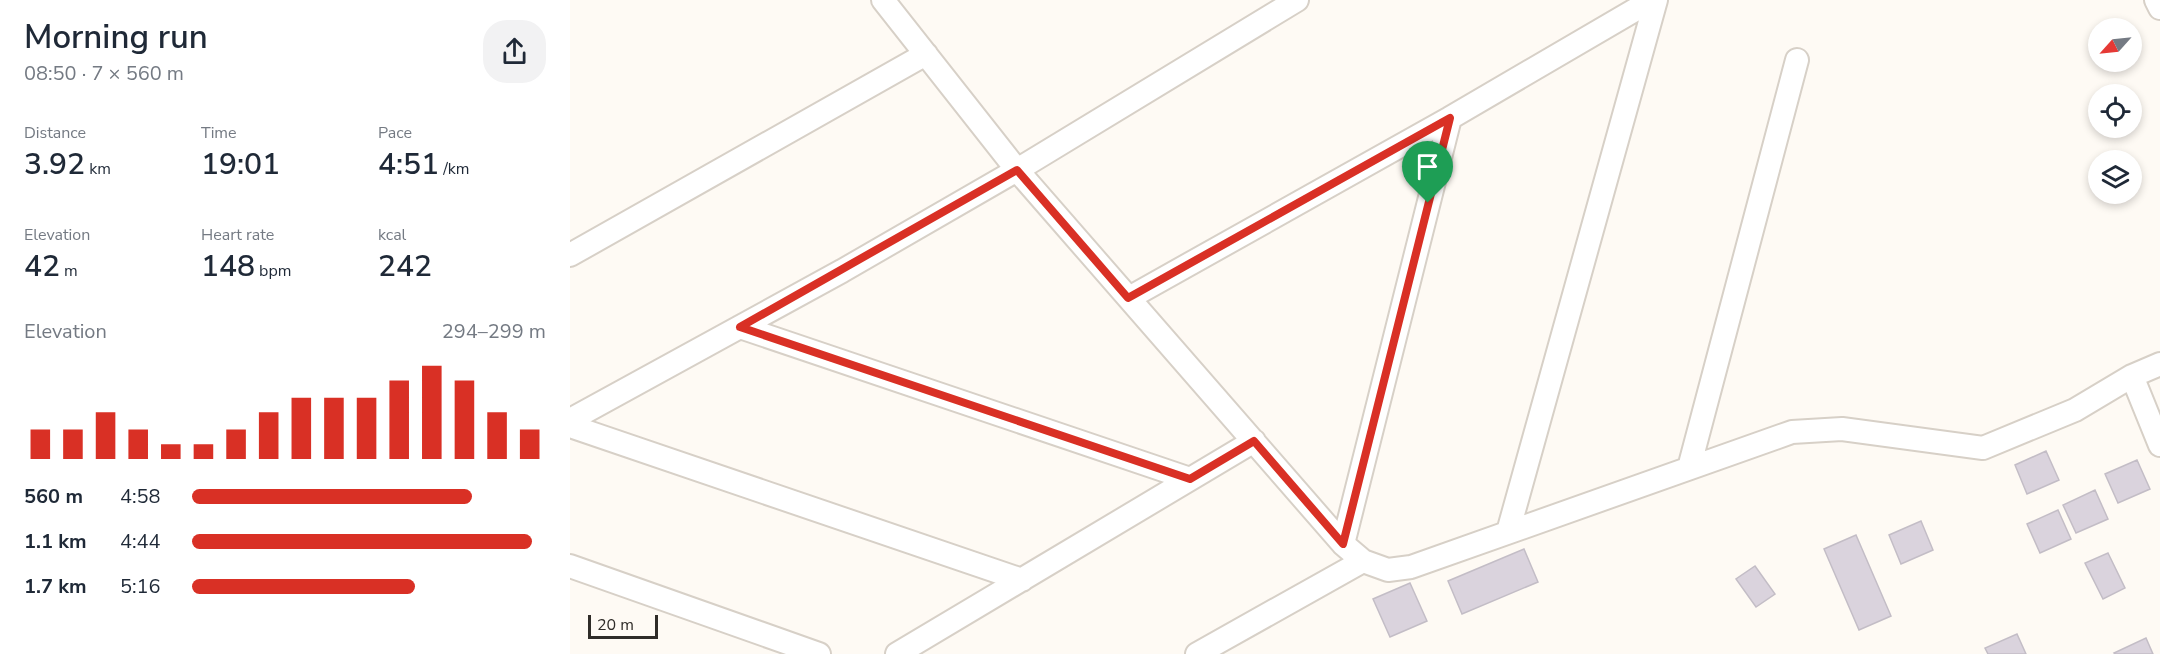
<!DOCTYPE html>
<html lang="en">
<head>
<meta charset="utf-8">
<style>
  body { margin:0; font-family:"Nunito Sans",sans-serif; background:#f2f2f3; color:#1f2937; height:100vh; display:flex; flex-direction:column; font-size:22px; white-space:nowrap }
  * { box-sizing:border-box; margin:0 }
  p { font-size:20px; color:#747a83 }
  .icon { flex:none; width:33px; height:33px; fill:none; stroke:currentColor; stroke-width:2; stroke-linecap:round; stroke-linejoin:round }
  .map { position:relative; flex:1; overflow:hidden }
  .side { display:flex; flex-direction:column; background:#fff; width:570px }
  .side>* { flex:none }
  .needle { width:39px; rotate:243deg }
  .fabs { position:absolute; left:1518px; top:18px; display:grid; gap:12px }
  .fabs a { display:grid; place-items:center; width:54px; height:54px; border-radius:50%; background:#fff; box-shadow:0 3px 9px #0003; font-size:30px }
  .scale { position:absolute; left:18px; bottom:15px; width:70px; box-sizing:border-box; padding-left:6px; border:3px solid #2f2c28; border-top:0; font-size:16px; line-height:21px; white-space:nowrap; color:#2f2c28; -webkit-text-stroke:4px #fefaf4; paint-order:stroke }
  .pin { position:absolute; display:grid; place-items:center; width:51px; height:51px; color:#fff; margin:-62px -26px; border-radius:50% 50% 50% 0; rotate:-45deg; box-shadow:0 0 6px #0007 }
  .pin .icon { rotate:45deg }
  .round { display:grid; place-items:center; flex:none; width:63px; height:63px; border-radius:24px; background:#f2f2f3 }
  .head { display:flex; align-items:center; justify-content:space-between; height:102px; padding:0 24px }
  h1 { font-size:33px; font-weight:600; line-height:45px }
  .stats { display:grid; grid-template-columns:repeat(3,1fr); gap:9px; height:102px; padding:6px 24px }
  .stats div { display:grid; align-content:center }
  .stats b { font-size:30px; font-weight:600 }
  .stats small { font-size:16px; font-weight:400 }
  .stats p { font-size:16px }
  .chart { height:168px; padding:12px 24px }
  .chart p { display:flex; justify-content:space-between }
  .chart svg { width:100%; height:108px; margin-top:6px; stroke:#d93025; stroke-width:6 }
  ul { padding:0 24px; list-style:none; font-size:20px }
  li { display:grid; grid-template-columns:96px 72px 1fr; align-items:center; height:45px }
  li i { height:15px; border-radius:8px; background:#d93025 }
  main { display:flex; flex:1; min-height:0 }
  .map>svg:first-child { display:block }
  .building { fill:#dad3dd; stroke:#c3bdc6; stroke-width:1.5 }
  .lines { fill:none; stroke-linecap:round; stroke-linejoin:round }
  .minor-casing { stroke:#d7d0c7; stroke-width:26 }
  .minor { stroke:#fff; stroke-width:22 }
  .route-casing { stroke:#fff; stroke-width:12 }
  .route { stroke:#d93025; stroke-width:8 }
</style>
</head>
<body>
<main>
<section class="side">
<div class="head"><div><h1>Morning run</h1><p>08:50 · 7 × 560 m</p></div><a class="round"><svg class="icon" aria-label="share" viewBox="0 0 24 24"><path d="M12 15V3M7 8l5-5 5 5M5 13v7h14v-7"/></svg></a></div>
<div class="stats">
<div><p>Distance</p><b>3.92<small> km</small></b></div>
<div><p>Time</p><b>19:01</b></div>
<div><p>Pace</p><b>4:51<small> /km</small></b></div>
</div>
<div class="stats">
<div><p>Elevation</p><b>42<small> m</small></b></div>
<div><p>Heart rate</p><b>148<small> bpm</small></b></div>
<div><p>kcal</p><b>242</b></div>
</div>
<div class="chart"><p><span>Elevation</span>294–299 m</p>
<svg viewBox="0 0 160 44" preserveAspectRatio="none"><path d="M5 44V32M15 44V32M25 44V25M35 44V32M45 44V38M55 44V38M65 44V32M75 44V25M85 44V19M95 44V19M105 44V19M115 44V12M125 44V6M135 44V12M145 44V25M155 44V32"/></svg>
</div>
<ul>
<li><b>560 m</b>4:58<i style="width:79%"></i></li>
<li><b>1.1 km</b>4:44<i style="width:96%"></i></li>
<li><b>1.7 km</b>5:16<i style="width:63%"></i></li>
</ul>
</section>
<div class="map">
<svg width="1590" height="654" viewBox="0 0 1590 654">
  <rect width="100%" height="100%" fill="#fefaf4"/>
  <path class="building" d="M1476,451L1489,480L1457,494L1445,465Z
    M1567,460L1580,489L1548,503L1535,474Z
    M1525,490L1538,519L1506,533L1493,505Z
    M1488,510L1501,539L1470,553L1457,524Z
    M1351,521L1363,550L1331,564L1319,535Z
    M1286,535L1321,616L1289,630L1254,549Z
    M954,549L968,582L892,614L878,581Z
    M1538,553L1555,588L1533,599L1515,563Z
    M1185,566L1205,594L1186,607L1166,579Z
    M840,583L857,621L820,637L803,599Z
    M1447,634L1456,654H1418L1415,648Z
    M1576,638L1583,654H1545L1544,653Z"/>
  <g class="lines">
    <defs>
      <path id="minor" d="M313,0L447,170L773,544L793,561L818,570L841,567L1222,432L1272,429L1413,448L1505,410L1562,376L1590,364
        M1586,0L1590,8
        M0,255L356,54
        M559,298L880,118
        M170,327L620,479
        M1562,376L1590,445
        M0,420L272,271L447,170L727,0
        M0,426L452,580
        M1119,468L1227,60
        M938,532L1086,0
        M773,544L880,118L1082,0
        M0,566L249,654
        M327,654L684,441
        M627,654L793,561"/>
    </defs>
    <use href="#minor" class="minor-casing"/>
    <use href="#minor" class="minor"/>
  </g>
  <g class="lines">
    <defs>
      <path id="route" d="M880,118L773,544L684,441L620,479L170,327L447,170L558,298Z"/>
    </defs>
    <use href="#route" class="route-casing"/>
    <use href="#route" class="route"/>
  </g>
</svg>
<div class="fabs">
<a><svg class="needle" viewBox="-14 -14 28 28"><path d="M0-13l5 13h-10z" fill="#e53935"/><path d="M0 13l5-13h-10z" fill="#747a83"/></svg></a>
<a><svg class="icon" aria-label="locate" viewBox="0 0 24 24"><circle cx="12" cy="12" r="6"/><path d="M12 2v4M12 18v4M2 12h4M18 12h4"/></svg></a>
<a><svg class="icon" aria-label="layers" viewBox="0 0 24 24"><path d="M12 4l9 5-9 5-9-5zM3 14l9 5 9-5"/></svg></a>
</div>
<div class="scale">20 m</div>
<div class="pin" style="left:858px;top:203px;background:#1e9e55"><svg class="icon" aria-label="arrive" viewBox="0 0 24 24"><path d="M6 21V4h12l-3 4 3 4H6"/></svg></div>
</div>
</main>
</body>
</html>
